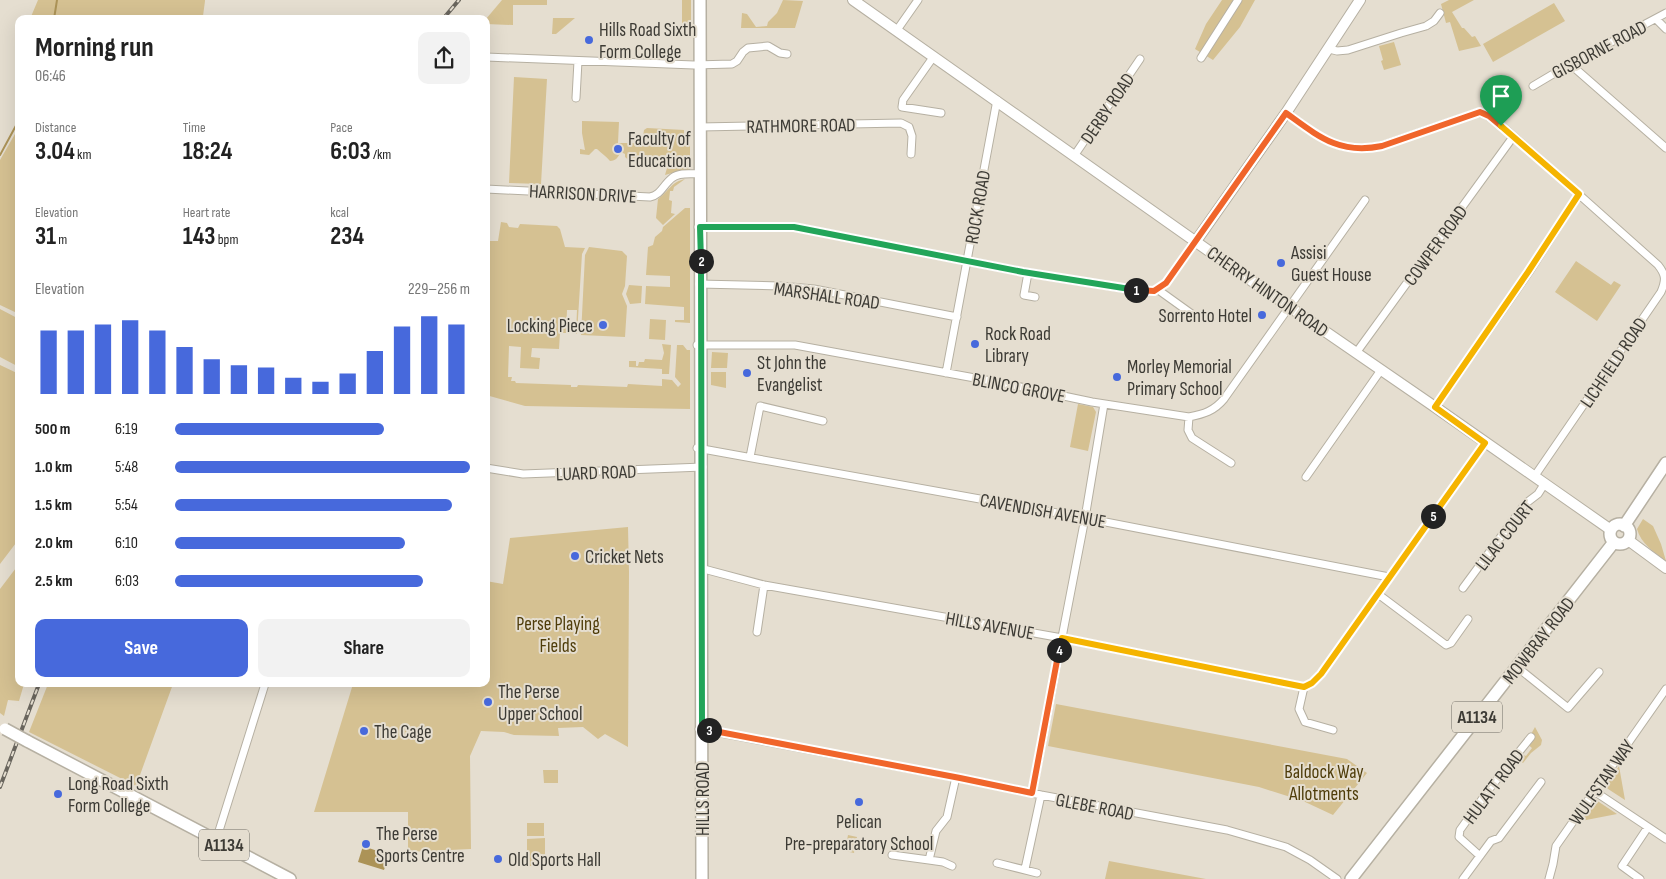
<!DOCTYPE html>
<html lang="en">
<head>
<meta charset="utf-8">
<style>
  body { margin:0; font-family:"Sofia Sans Condensed",sans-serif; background:#f2f2f2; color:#222; height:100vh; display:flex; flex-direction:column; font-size:19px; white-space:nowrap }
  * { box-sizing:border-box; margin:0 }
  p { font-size:16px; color:#767676 }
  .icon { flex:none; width:28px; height:28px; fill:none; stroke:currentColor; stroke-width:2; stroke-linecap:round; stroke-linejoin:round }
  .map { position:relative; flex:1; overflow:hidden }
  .drawer { position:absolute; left:15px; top:15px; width:475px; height:672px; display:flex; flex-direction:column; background:#fff; border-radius:10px; box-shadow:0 5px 20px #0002 }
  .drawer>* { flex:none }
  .pin { position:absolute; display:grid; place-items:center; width:42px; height:42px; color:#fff; margin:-51px -21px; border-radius:50% 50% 50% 0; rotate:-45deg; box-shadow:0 0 5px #0007 }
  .pin .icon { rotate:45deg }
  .km { position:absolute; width:25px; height:25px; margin:-12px; border-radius:50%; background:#222; color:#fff; font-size:14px; line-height:25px; text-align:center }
  .round { display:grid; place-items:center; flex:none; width:52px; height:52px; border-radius:10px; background:#f2f2f2 }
  .overview { display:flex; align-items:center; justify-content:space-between; height:85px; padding:0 20px }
  h1 { font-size:28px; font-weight:700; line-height:38px }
  .stats { display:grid; grid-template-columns:repeat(3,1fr); gap:8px; height:85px; padding:5px 20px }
  .stats div { display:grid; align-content:center }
  .stats b { font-size:25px; font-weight:700 }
  .stats small { font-size:14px; font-weight:400 }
  .stats p { font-size:14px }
  .chart { height:140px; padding:10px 20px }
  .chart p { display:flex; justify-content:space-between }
  .chart svg { width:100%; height:90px; margin-top:5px; stroke:#4769dc; stroke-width:6 }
  .button { display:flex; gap:10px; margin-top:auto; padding:10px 20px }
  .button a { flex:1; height:58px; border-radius:10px; background:#4769dc; color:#fff; font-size:20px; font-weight:700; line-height:58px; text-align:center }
  .button a+a { background:#f2f2f2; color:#222 }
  ul { padding:0 20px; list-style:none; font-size:16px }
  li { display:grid; grid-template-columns:80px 60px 1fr; align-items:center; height:38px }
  li i { height:12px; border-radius:6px; background:#4769dc }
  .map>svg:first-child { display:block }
  .green { fill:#d5c192 }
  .water { fill:#ac9357 }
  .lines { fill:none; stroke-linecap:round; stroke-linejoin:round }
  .stream { stroke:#ac9357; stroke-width:2 }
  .street-casing { stroke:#b6b0a2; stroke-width:9 }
  .secondary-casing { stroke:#b6b0a2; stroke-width:12 }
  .primary-casing { stroke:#b6b0a2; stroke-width:14 }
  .street { stroke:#fff; stroke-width:7 }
  .secondary { stroke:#fff; stroke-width:10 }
  .primary { stroke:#fff; stroke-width:11 }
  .rail-casing { stroke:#69655d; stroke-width:4 }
  .rail { stroke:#e5ded0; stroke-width:2; stroke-dasharray:5.5; stroke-linecap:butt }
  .primary-bridge-casing { stroke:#b6b0a2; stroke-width:14; stroke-linecap:butt }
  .primary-bridge { stroke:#fff; stroke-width:11 }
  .split-1-casing { stroke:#fff; stroke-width:10 }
  .split-2-casing { stroke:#fff; stroke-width:10 }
  .split-3-casing { stroke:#fff; stroke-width:10 }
  .split-4-casing { stroke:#fff; stroke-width:10 }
  .split-5-casing { stroke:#fff; stroke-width:10 }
  .split-6-casing { stroke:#fff; stroke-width:10 }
  .split-1 { stroke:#f0652b; stroke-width:6 }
  .split-2 { stroke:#22a559; stroke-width:6 }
  .split-3 { stroke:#22a559; stroke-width:6 }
  .split-4 { stroke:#f0652b; stroke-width:6 }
  .split-5 { stroke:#f5b400; stroke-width:6 }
  .split-6 { stroke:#f5b400; stroke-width:6 }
  .poi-dot { fill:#4769dc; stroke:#e5ded0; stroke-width:2 }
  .labels { text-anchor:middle; stroke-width:4; stroke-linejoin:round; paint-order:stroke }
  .shield { fill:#e5ded0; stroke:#6f6c64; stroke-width:1 }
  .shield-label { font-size:18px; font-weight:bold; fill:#3d3b35 }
  .poi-label { font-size:19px; fill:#3d3b35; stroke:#e5ded0; text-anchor:start }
  .street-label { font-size:19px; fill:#3d3b35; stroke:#e5ded0 }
  .park-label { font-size:19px; fill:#4f3d0a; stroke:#e5ded0 }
</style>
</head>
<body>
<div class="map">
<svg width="1666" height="879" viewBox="0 0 1666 879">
  <rect width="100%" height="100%" fill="#e5ded0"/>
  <path class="green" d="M38,0H205V1L203,16L199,19H30Z
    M502,0H547V5H513V25L486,24V19Z
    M682,0H691V23H682Z
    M783,0L803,1L795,28H741L742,13L747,14L756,27L767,26L768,22L777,13Z
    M1222,0H1255L1240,27L1213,60L1195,49L1206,24Z
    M1449,0H1474L1452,12L1462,28H1464L1472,37L1475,36L1481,46L1459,51L1450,22L1446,23L1441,4Z
    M1554,3L1565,21L1493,62L1483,44Z
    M553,18H575L556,34H552Z
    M1394,42L1401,65L1384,70L1381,61L1383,60L1379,46Z
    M514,77L547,79L541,184L509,183Z
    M582,121L619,122L618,143H642L644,130L647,128L684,130V143H690V170H683L665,175L667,168L663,166V163L661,162L632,163L625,157V154L621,152C618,157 616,161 610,161C606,156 602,154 597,149H595L589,155L580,154V149L585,150L582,133Z
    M19,127V314L0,305V160Z
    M685,179L674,187L673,191H670L669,200L672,201L671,213L675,214L663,225L656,218L658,199C669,191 671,182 685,179Z
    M685,208H690V323L675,322V320H684V307L645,304L646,286L670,287V276L646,275L648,247L653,245L655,237L662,231L663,227Z
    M501,222L507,223L509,227L518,228L520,224L557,226L560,229L565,247L585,248L582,254L577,334H576L577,310H567L566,333H560L559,349L532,348L531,357L540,358L539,369L520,368L521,347L509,346L508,377H512L511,381H515L516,383L571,385V387H577L578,385L627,387L628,384L662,386V379L672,380L678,387L681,384L675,377L677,345H683L687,350H690V409L525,406L486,395V241H498Z
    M589,247L622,251L627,256L625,286L622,294L627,306L625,337L581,335L585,255Z
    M1576,261L1611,285L1614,281L1621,285L1597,321L1555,292Z
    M629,285L642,286L641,303L630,304L626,294Z
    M0,309L19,319V367L0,357Z
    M650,319L666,320L665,340L649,339Z
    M662,344L671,345L669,374H662V369L629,367V361H636V366H638L639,362H644L645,359L662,360L664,353Z
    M712,352L728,353L727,368H711Z
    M0,365L19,374V539L0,564Z
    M711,372H726V388L711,385Z
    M1078,404L1093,407L1096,412L1088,451L1070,447Z
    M1643,519L1653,526L1661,544L1666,561C1654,552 1641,544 1637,529Z
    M628,527L629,572L628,747L605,734L598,739L583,727L558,728L559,736L514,735L504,732L481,731L470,756L471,849L408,852V812H314L353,684H486V581L503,584L510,538Z
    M19,564V684H24L19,701L8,700L4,716L0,713V589Z
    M48,684H173L136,786L29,732Z
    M1056,704L1347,759L1367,773L1333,815L1303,801L1259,787L1048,746Z
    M1535,727L1542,740L1541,745L1531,753L1523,763L1518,759L1522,754L1526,756L1532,748L1526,743Z
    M1619,766L1625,800L1605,787Z
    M543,770H558V783H544Z
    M1596,800L1617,814L1581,821Z
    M527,823H544V836H527Z
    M848,835L857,837L854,853L845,851Z
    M545,838V866H527V839Z
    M1109,861L1206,879H1105Z"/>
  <path class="water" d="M363,846L389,855L384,870L358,862Z"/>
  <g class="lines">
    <path class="stream" d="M54,19L57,0
      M0,155L19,120"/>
    <defs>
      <path id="street" d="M1656,19L1666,29
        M897,30L918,0
        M1329,49L1337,51L1348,50L1401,33L1426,26L1434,21L1440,13
        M934,56L903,100L902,107L941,113
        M486,57L694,65L732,64L737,61L743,52L748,48L768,46L780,53L787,54
        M1201,58L1238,0
        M1570,64L1666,148
        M1533,86L1570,64L1666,13
        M576,98L578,61
        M1286,113C1318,136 1339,155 1381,146L1477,113H1484L1501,125L1658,265C1666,275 1666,280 1661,292L1534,477
        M700,127L901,123L909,127L912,136L911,154
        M1074,156L1140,59
        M486,189L650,197C661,195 663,185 672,178C679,172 691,174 700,174
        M698,227H794L1023,272L1129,289L1154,291L1166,283L1196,241
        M1028,273L1024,295L1035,297
        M699,284L780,286L814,289L957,317
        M1157,289L1196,317
        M697,345H795L1002,383L1092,402L1189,417C1204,414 1214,411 1224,399L1365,200
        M1356,353L1513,137
        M946,373L997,100
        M1435,407L1529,272L1579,194
        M1189,417L1188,430L1192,438L1231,463
        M697,448L1085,518L1389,577
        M750,457L760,406L823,421
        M486,468L523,474L703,467
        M1306,477L1381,370
        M700,568L764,585L1062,638L1304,687L1312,683L1321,674L1485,443
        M1463,588L1525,504L1538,494L1545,483
        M1378,594L1446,645L1451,643L1468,619
        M757,632L764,585
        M1517,667L1568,708L1599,672
        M1304,687L1299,709L1305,722L1333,730
        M699,729L960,778L1041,795L1227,830L1286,847L1310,860L1337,879
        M1594,791L1666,839
        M1032,793L1085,518L1104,404
        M215,840L218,834L265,684
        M892,855L929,860L936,831L947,817L956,777
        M1480,856L1459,837L1460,830L1490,788L1531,737
        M929,860L943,862L952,866
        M997,863L1037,873
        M1025,869L1041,795
        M1463,879L1491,841L1499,838L1541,782
        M1549,879L1553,864L1556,846L1666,689
        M1640,879L1622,866L1648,827"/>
      <path id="secondary" d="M853,0L1233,268L1435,407L1611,530
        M1196,241L1286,113L1360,0
        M1628,540L1666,568"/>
      <path id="primary" d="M700,0L702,879
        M1610 534a10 10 0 1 1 20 0a10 10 0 1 1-20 0Z
        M1624,526L1666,463
        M27,741L290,879
        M1351,879L1614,542"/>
    </defs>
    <use href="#street" class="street-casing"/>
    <use href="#secondary" class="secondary-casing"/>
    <use href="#primary" class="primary-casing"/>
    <use href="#street" class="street"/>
    <use href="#secondary" class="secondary"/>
    <use href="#primary" class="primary"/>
    <defs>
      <path id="rail" d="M443,19L459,0
        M0,787L39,684"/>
    </defs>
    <use href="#rail" class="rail-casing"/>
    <use href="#rail" class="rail"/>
    <defs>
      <path id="primary-bridge" d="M5,729L27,741"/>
    </defs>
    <use href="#primary-bridge" class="primary-bridge-casing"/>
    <use href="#primary-bridge" class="primary-bridge"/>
  </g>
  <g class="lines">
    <defs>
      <path id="split-1" d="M1136,290L1154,291L1166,283L1286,113C1318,136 1339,155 1382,146L1480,112L1489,116L1501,126"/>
      <path id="split-2" d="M701,261L700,227H794L1023,272L1136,290"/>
      <path id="split-3" d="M701,261L702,729L709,730"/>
      <path id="split-4" d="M709,730L960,778L1032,793L1059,650"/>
      <path id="split-5" d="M1059,650L1062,638L1304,687L1312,683L1321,674L1433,516"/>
      <path id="split-6" d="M1433,516L1485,443L1435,407L1528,272L1579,194L1501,126"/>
    </defs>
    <use href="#split-1" class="split-1-casing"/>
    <use href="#split-2" class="split-2-casing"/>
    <use href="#split-3" class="split-3-casing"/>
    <use href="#split-4" class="split-4-casing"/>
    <use href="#split-5" class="split-5-casing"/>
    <use href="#split-6" class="split-6-casing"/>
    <use href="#split-1" class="split-1"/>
    <use href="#split-2" class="split-2"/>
    <use href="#split-3" class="split-3"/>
    <use href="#split-4" class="split-4"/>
    <use href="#split-5" class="split-5"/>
    <use href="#split-6" class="split-6"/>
  </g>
  <g class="poi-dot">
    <circle cx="589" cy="40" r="5"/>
    <circle cx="618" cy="149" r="5"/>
    <circle cx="1281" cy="263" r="5"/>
    <circle cx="1262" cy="315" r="5"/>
    <circle cx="603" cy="325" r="5"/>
    <circle cx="975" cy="344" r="5"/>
    <circle cx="747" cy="373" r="5"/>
    <circle cx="1117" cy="377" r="5"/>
    <circle cx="575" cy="556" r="5"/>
    <circle cx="488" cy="702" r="5"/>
    <circle cx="364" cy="731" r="5"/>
    <circle cx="58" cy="794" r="5"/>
    <circle cx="859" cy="802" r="5"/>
    <circle cx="366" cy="844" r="5"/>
    <circle cx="498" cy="859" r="5"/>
  </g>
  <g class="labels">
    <g class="shield">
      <rect x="1452" y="701.5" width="50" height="31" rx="4"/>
      <rect x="199" y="829.5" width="50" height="31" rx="4"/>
    </g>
    <g class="shield-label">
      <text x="1477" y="723">A1134</text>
      <text x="224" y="851">A1134</text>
    </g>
    <g class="poi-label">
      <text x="599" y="36">Hills Road Sixth<tspan x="599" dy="22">Form College</tspan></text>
      <text x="628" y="145">Faculty of<tspan x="628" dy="22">Education</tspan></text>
      <text x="1291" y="259">Assisi<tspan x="1291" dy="22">Guest House</tspan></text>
      <text x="1252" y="322" text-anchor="end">Sorrento Hotel</text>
      <text x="593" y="332" text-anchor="end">Locking Piece</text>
      <text x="985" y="340">Rock Road<tspan x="985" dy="22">Library</tspan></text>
      <text x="757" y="369">St John the<tspan x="757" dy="22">Evangelist</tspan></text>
      <text x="1127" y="373">Morley Memorial<tspan x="1127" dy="22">Primary School</tspan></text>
      <text x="585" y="563">Cricket Nets</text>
      <text x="498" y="698">The Perse<tspan x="498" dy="22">Upper School</tspan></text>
      <text x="374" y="738">The Cage</text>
      <text x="68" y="790">Long Road Sixth<tspan x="68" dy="22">Form College</tspan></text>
      <text x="859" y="828" text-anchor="middle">Pelican<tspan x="859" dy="22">Pre-preparatory School</tspan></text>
      <text x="376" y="840">The Perse<tspan x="376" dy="22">Sports Centre</tspan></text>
      <text x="508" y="866">Old Sports Hall</text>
    </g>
    <g class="street-label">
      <text transform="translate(1599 49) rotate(-28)" y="7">GISBORNE ROAD</text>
      <text transform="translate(1107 108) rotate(-56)" y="7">DERBY ROAD</text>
      <text transform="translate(801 125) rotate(-1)" y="7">RATHMORE ROAD</text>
      <text transform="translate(583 193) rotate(3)" y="7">HARRISON DRIVE</text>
      <text transform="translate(977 207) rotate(-80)" y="7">ROCK ROAD</text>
      <text transform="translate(1435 245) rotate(-54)" y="7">COWPER ROAD</text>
      <text transform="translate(1268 291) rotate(35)" y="7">CHERRY HINTON ROAD</text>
      <text transform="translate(827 295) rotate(8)" y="7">MARSHALL ROAD</text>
      <text transform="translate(1613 362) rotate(-56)" y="7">LICHFIELD ROAD</text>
      <text transform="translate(1019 387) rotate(11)" y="7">BLINCO GROVE</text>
      <text transform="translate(596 472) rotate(-2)" y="7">LUARD ROAD</text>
      <text transform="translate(1043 510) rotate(10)" y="7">CAVENDISH AVENUE</text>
      <text transform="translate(1504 535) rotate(-52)" y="7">LILAC COURT</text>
      <text transform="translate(990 625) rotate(10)" y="7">HILLS AVENUE</text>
      <text transform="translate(1538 640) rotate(-52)" y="7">MOWBRAY ROAD</text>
      <text transform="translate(1601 782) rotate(-55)" y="7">WULFSTAN WAY</text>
      <text transform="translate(1493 786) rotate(-53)" y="7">HULATT ROAD</text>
      <text transform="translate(702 799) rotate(-90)" y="7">HILLS ROAD</text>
      <text transform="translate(1095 806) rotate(11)" y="7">GLEBE ROAD</text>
    </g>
    <g class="park-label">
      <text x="558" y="630">Perse Playing<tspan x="558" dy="22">Fields</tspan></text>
      <text x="1324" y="778">Baldock Way<tspan x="1324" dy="22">Allotments</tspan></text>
    </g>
  </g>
</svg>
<div class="pin" style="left:1501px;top:126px;background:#1e9e55"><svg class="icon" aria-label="arrive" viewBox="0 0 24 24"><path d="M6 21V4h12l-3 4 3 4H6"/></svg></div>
<b class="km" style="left:1136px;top:290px">1</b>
<b class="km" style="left:701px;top:261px">2</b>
<b class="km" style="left:709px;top:730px">3</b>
<b class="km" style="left:1059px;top:650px">4</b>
<b class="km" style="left:1433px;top:516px">5</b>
<section class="drawer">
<div class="overview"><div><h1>Morning run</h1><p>06:46</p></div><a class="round"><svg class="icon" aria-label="share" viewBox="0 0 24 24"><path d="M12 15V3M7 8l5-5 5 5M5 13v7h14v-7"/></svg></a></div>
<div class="stats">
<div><p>Distance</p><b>3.04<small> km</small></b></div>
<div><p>Time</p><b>18:24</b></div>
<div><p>Pace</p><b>6:03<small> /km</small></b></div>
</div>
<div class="stats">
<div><p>Elevation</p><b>31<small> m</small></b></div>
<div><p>Heart rate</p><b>143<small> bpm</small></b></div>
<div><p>kcal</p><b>234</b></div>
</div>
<div class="chart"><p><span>Elevation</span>229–256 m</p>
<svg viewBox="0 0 160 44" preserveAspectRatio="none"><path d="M5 44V13M15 44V13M25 44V10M35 44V8M45 44V13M55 44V21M65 44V27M75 44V30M85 44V31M95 44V36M105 44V38M115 44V34M125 44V23M135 44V11M145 44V6M155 44V10"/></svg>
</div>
<ul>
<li><b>500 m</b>6:19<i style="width:71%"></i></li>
<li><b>1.0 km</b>5:48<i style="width:100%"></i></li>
<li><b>1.5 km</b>5:54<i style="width:94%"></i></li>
<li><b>2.0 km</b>6:10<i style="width:78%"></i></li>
<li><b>2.5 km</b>6:03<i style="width:84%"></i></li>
</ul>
<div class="button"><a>Save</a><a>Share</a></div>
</section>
</div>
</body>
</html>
